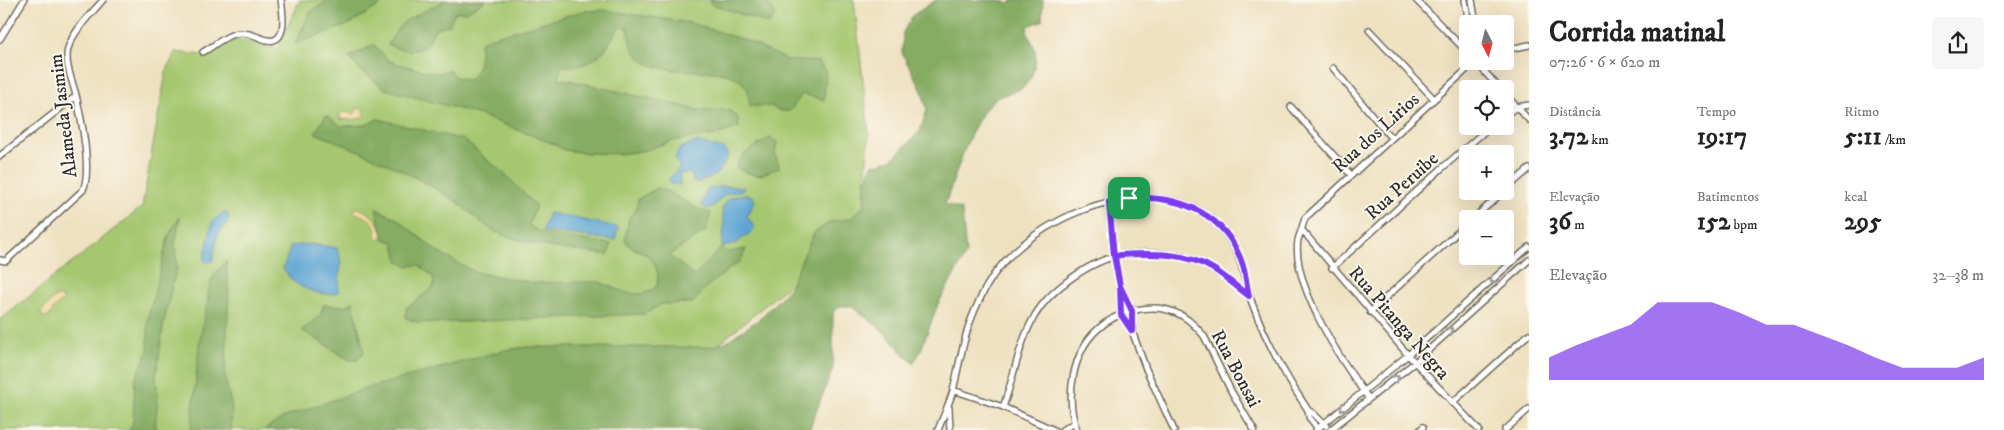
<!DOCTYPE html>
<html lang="pt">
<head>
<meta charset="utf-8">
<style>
  body { margin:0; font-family:"IM FELL DW Pica",serif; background:#f6f6f6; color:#222; height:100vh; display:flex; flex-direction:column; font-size:19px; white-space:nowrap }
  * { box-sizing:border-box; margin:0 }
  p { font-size:16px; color:#767676 }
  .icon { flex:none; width:28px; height:28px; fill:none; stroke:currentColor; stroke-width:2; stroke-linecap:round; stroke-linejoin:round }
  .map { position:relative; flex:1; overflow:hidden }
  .drawer { display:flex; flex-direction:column; background:#fff; width:475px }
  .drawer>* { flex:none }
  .needle { width:32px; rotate:174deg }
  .fabs { position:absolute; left:1459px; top:15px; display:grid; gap:10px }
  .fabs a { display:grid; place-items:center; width:55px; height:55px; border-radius:5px; background:#fff; box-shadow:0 5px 20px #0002; font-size:25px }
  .pin { position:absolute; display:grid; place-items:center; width:42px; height:42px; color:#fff; margin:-21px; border-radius:10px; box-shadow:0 2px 8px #0006 }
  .round { display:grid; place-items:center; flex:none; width:52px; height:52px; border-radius:5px; background:#f6f6f6 }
  .head { display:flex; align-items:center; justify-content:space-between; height:85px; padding:0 20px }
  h1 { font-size:28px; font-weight:700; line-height:38px }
  .stats { display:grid; grid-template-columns:repeat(3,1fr); gap:8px; height:85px; padding:5px 20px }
  .stats div { display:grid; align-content:center }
  .stats b { font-size:25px; font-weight:700 }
  .stats small { font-size:14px; font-weight:400 }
  .stats p { font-size:14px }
  .chart { height:140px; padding:10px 20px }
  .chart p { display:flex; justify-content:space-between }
  .chart svg { width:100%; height:90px; margin-top:5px; fill:#7c3aed; opacity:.7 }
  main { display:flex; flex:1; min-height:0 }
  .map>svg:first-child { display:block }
  .green { fill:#a5c770; stroke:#68794e }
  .forest { fill:#84ac62; stroke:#586c46 }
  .sand { fill:#eeda9e; stroke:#8c8264 }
  .water { fill:#5da4d3; stroke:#44687f }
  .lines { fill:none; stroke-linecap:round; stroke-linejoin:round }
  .minor-casing { stroke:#6f6b5f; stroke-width:8 }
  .minor { stroke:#fff; stroke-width:5 }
  .oneway { stroke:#a0a0a0 }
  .route-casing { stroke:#fff; stroke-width:10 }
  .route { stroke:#7c3aed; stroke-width:6 }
  .labels { text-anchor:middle; stroke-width:4; stroke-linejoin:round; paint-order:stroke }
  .street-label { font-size:19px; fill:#2b2b2b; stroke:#fbf7ec }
</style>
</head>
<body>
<main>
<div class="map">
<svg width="1529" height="430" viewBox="0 0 1529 430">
  <rect width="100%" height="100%" fill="#fbf7ec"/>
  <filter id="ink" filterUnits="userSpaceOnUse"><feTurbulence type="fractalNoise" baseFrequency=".02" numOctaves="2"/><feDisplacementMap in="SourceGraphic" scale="10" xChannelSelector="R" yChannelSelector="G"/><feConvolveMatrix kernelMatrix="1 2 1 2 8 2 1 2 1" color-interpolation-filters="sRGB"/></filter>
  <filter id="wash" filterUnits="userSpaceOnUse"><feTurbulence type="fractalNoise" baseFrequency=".0096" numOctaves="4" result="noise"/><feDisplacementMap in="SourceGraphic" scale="20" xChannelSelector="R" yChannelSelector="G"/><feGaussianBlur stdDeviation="1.12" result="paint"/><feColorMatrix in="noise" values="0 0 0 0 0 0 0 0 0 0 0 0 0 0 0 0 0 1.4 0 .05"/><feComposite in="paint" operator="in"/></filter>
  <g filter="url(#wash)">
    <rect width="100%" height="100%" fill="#eee1c0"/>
    <path class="green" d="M300,0H854L869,134L862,224L714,348L283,430H0V320L142,207L166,72L175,52L205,55L232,40L244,39L277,49Z"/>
    <path class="forest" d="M328,0H388L350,24L295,44L310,12Z
      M446,0H486L466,12H455L449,25C446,26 441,26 437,28C432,32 432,37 429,42C421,55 399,51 388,44L399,27L407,20Z
      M709,0H765L776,15L769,24L711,4Z
      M936,0H999L1009,3L1014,0H1043L1042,21L1028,26L1027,32C1029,38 1034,44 1035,50C1038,60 1032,83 1022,88C1001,99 997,91 982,114C965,141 956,175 945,204L962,210L966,254L938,304L920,353L913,363L882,330L851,306H840L833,313V368L809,430H264L284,417L371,387L505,350L527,347H706L724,343L758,320L788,290L814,233L830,222L851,218L865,204V184L872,165L891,160L920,131L927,110L922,91L902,53L903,32L913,15Z
      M604,10L691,23L750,42L787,60L818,62L826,70L824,100L802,94L790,111H780L771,106H750C749,100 749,91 746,87C728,56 649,88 632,47C629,41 629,34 628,28L619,27C611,42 602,58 584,64C578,66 568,66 561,66L559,78L699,110H729L738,118L739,127L716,135L672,141L643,151L620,154L588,153L564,150L554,144L477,114L385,89L357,67L349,57L374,45L388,60L398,64L438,74L449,70L455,77L468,80C480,69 480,59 480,43L489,38L583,11Z
      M326,115L341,126L365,125L378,119L464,140L509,178L536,206L529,225L541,233L611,244L608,255C572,250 537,247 503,235C483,228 470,210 453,199C410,172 363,152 315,133Z
      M770,138L777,142L775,154L780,168C772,169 767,173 760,175C753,177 742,170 736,167C740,153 758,145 770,138Z
      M657,188C677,192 689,209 711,213L705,232L669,255L694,276L722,247L728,252L746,249L740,261L706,287L693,303L662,304L645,314L440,323L416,322L406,318V308L433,288L434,278L419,265L407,266L398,261L394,242L384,239L376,209L396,218L439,253L475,272L535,283L599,282L627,293L639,294L649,292L657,286C660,264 651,254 630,247L625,239L629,218L636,209L638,199Z
      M180,217L175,245L177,267L172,286L163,327L156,378L158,394L155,430H129L133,422L135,380L148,351V318L169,234Z
      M226,261L229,291L225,377L232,408L231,430H191L199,345L210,286L213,277Z
      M353,302L364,352L358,360H349L302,330L321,315L323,305L344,306Z"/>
    <path class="sand" d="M358,108L363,109L364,117L353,120L340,119V114L342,112L354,114Z
      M359,208C372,214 379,221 383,235L380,240L376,237C377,218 366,219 354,212V209Z
      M55,297H60L64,299L54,308L49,317L41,316L42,311Z"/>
    <path class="water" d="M696,142L724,149L728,154C725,164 720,173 710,178C705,180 703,178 699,183L693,182L692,175L687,173L679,174L680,185L671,184L669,179L680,167L675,159L680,148Z
      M725,186L743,187L744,190L725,194L714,206L707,209L701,205L707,189Z
      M744,194L752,196L755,201L747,216L754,226V230L735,244L722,247L724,226L722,209L729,198Z
      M224,212L228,214L229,219L217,236L213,260L207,263L204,260L212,222Z
      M549,213L618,227L615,240L542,231Z
      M310,244L337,248L341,261L338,293C324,297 304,290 293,281C289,278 286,272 283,268L291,246Z"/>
  </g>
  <g filter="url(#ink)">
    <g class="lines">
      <defs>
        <path id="minor" d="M1416,0L1468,53
          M1465,0L1469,24
          M1472,0L1476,24
          M1369,30L1434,99
          M0,39L24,0
          M1505,50L1529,45
          M203,52C214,46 228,33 241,33C250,32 258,38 267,40C288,45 283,11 281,0
          M1475,61L1500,89
          M1333,68L1391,138
          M1505,94L1529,120
          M1291,107L1351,175
          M1505,116L1516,107L1529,105
          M0,156L76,96
          M1505,190L1529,169
          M1109,202L1114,256L1120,286L1132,311V330
          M1473,219L1504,191
          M1302,230L1408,355L1479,430
          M0,260L6,261L83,190C92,171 81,117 76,95C72,79 62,59 70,43C77,27 92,13 103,0
          M1332,268L1441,169L1491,126
          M1120,286L1121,315L1132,331L1146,369L1174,430
          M1370,312L1468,223
          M953,390L1003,407L1054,430
          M1369,399C1343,364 1291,285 1298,240C1300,233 1303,225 1305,218L1476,61
          M1452,403L1529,334
          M1003,407C1014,378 1018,345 1034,317C1049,290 1091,260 1122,255C1149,251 1180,253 1205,265C1221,273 1235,285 1249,296
          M949,408L950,430
          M1308,410L1314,414L1326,426
          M938,430C943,417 949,404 953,391C958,369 962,347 969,325C976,306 986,284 999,268C1031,229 1087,201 1137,198C1170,196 1205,206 1225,233C1244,257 1242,276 1252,303C1266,341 1285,376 1308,410L1309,417L1319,430
          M1062,430L1074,423
          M1077,430C1065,399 1072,352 1098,329C1116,312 1150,302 1174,312C1186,316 1196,326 1204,336L1231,391L1254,430
          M1316,430L1408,355L1529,247
          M1330,430L1414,363L1529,260
          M1420,430L1423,427
          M1505,430L1529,409"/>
      </defs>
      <use href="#minor" class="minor-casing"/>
      <use href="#minor" class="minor"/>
    </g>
    <defs><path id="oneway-chevron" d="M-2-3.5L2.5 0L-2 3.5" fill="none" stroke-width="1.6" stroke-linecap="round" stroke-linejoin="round" transform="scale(1.25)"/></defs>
    <g class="oneway">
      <use href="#oneway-chevron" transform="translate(1493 280) rotate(138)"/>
      <use href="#oneway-chevron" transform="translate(1450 330) rotate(-42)"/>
      <use href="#oneway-chevron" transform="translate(1396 378) rotate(-39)"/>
      <use href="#oneway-chevron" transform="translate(1343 408) rotate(141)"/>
    </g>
  </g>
  <g class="lines" filter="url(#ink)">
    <defs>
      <path id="route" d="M1129,198L1109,202L1114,256L1120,286L1132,311V331L1121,315L1120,286L1115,257L1120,255C1152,253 1187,252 1215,270C1227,278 1238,288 1249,296C1247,287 1246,278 1244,269C1228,214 1182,195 1129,198"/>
    </defs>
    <use href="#route" class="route-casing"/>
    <use href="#route" class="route"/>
  </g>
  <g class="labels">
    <g class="street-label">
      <text transform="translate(62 116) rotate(-97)" y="7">Alameda Jasmim</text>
      <text transform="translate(1375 132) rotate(-42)" y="7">Rua dos Lirios</text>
      <text transform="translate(1401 185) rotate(-42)" y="7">Rua Peruibe</text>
      <text transform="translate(1400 322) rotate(49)" y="7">Rua Pitanga Negra</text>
      <text transform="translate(1237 368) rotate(62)" y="7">Rua Bonsai</text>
    </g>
  </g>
</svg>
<div class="fabs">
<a><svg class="needle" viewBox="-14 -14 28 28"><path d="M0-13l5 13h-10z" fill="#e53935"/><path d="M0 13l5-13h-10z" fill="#767676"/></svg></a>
<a><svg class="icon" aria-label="locate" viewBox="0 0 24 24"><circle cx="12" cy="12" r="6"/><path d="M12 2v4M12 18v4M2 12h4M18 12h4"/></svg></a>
<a>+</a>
<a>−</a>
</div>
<div class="pin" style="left:1129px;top:198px;background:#1e9e55"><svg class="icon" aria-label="arrive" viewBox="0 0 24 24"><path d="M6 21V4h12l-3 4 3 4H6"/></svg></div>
</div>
<section class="drawer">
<div class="head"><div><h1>Corrida matinal</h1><p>07:26 · 6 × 620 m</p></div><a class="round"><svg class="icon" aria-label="share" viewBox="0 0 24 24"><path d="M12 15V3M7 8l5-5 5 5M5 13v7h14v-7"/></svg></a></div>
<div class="stats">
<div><p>Distância</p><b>3.72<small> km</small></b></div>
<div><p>Tempo</p><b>19:17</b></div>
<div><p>Ritmo</p><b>5:11<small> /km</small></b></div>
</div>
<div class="stats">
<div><p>Elevação</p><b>36<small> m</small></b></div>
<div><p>Batimentos</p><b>152<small> bpm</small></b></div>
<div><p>kcal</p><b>295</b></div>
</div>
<div class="chart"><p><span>Elevação</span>32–38 m</p>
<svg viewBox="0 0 160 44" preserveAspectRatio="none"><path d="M0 44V33L10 27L20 22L30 17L40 6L50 6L60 6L70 11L80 17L90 17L100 22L110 27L120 33L130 38L140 38L150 38L160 33V44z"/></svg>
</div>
</section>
</main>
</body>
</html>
